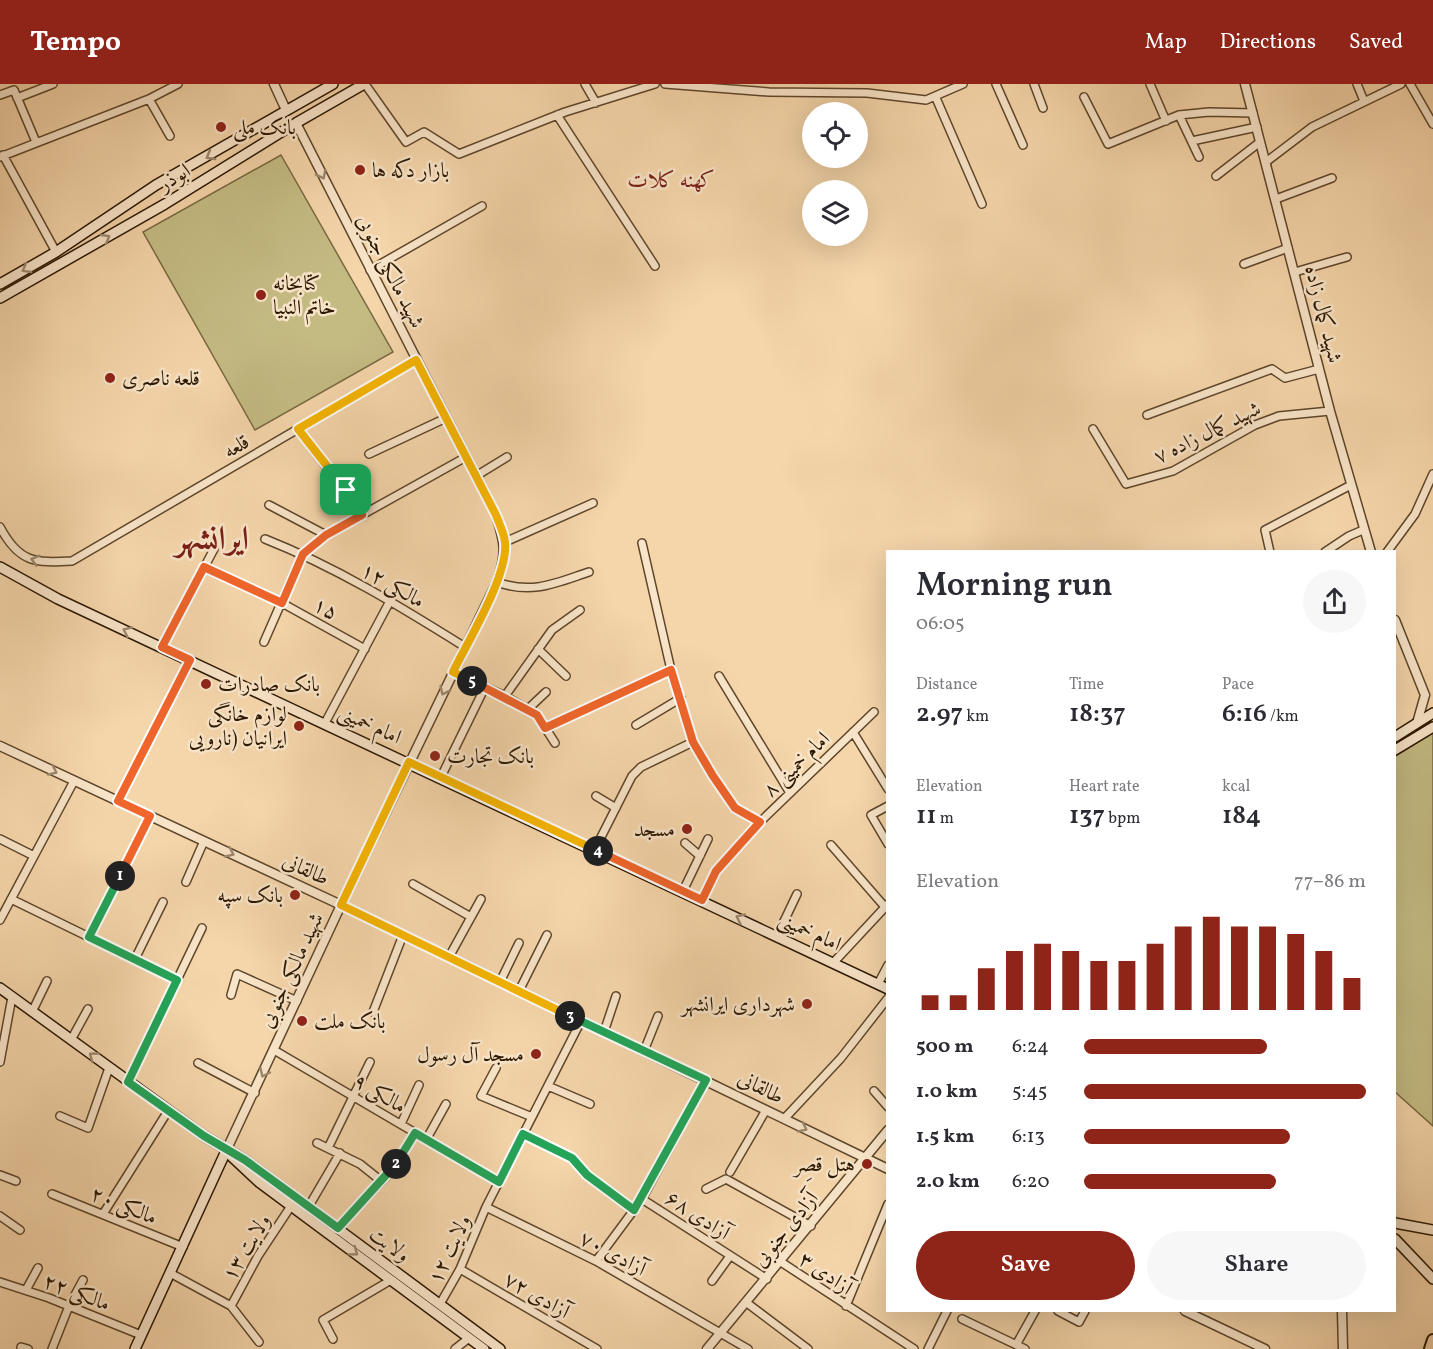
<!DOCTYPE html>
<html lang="en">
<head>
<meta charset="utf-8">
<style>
  body { margin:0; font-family:Vollkorn,Amiri,serif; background:#f7f7f7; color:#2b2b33; height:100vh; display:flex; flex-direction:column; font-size:22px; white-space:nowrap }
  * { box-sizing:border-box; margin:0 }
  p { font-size:20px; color:#7c7c81 }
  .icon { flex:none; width:33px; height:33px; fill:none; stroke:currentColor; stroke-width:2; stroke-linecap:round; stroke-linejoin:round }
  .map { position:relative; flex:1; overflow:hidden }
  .sheet { position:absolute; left:886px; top:466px; width:510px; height:762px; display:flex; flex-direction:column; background:#fff; border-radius:0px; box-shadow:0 6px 24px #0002 }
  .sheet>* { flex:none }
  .buttons { position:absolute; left:802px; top:18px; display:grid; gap:12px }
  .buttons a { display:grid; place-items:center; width:66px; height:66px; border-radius:50%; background:#fff; box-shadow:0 6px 24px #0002; font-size:30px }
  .pin { position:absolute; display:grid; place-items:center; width:51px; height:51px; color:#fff; margin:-26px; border-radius:12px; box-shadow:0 3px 9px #0006 }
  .km { position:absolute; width:30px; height:30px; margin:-15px; border-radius:50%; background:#222; color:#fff; font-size:16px; line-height:30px; text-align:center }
  .round { display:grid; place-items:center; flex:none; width:63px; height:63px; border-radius:32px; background:#f7f7f7 }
  .head { display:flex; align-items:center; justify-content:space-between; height:102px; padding:0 30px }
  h1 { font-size:33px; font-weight:600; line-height:45px }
  .metrics { display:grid; grid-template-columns:repeat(3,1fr); gap:9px; height:102px; padding:6px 30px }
  .metrics div { display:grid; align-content:center }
  .metrics b { font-size:26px; font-weight:600 }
  .metrics small { font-size:16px; font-weight:400 }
  .metrics p { font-size:16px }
  .chart { height:168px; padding:12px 30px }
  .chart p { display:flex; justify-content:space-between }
  .chart svg { width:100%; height:108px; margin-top:6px; stroke:#8f2418; stroke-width:6 }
  .cta { display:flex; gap:12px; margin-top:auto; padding:12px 30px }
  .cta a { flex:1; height:69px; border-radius:36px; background:#8f2418; color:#fff; font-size:24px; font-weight:600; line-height:69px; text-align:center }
  .cta a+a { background:#f7f7f7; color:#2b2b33 }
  ul { padding:0 30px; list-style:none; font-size:20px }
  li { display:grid; grid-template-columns:96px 72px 1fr; align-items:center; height:45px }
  li i { height:15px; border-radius:8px; background:#8f2418 }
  header { display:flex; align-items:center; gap:36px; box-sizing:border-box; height:84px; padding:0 30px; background:#8f2418; color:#fff }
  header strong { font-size:28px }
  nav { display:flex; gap:33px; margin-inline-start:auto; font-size:21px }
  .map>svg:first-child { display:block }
  .green { fill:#c4bb83; stroke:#786942; stroke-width:1.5 }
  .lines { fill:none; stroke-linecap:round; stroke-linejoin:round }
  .minor-casing { stroke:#5e462a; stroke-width:10 }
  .tertiary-casing { stroke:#5e462a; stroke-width:11 }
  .secondary-casing { stroke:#2b1700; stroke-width:12 }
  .primary-casing { stroke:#2b1700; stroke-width:14 }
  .minor { stroke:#f8e4c8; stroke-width:7 }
  .tertiary { stroke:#f8e4c8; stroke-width:8 }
  .secondary { stroke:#f8e4c8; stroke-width:9 }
  .primary { stroke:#f5d5aa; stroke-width:10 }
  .oneway { stroke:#9c886e }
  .split-1-casing { stroke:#fff; stroke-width:12 }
  .split-2-casing { stroke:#fff; stroke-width:12 }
  .split-3-casing { stroke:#fff; stroke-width:12 }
  .split-4-casing { stroke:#fff; stroke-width:12 }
  .split-5-casing { stroke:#fff; stroke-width:12 }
  .split-6-casing { stroke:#fff; stroke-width:12 }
  .split-1 { stroke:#f0652b; stroke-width:8 }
  .split-2 { stroke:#22a559; stroke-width:8 }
  .split-3 { stroke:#22a559; stroke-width:8 }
  .split-4 { stroke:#f5b400; stroke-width:8 }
  .split-5 { stroke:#f0652b; stroke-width:8 }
  .split-6 { stroke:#f5b400; stroke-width:8 }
  .poi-dot { fill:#8f2418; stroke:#f8e4c8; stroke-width:2 }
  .labels { text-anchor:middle; stroke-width:5; stroke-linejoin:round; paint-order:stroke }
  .poi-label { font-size:21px; fill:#2b1700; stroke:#f8e4c8; text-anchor:start }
  .street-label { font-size:21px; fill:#2b1700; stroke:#f8e4c8 }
  .neighbourhood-label { font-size:22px; fill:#7a1f14; stroke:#f8e4c8 }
  .town-label { font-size:33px; font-weight:bold; fill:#7a1f14; stroke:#f8e4c8 }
</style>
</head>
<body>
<header>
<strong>Tempo</strong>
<nav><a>Map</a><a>Directions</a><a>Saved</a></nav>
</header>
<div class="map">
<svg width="1433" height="1265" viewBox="0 0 1433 1265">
  <rect width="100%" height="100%" fill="#f5d5aa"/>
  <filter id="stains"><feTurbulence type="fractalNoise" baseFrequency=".00333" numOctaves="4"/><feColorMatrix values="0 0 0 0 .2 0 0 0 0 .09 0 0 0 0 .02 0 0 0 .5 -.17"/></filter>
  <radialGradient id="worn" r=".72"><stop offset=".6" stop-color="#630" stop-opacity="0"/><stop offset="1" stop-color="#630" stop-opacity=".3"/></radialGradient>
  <path class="green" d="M281,71L393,268L255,346L143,148Z
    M1433,648V1042L1395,1008V671Z"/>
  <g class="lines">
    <defs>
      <path id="minor" d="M365,0L406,58L424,48L459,70L565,28L655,0
        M585,0L596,19
        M665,0L769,8L867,9L926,16L963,0
        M996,0L1023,61
        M1034,0L1043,24
        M1150,0L1166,37
        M1357,0L1364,17
        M1410,0L1433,40
        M0,11L14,6L36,58
        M1084,13L1108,60L1179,31L1209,28L1253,29
        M17,14L53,0
        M936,14L982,120
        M149,15L170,52
        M557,31L655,182
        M1179,31L1199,73
        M1192,57L1257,43
        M3,71L56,168
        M0,73L149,15L178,0
        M1266,78L1312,43L1401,0
        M1216,92L1260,58
        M1276,115L1332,94
        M1244,180L1288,164
        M370,186L482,122
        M1295,188L1347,173
        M1147,331L1272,285L1285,294L1319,285
        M298,345L362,431
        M1093,345L1126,400L1173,387L1255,341L1279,332L1330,327
        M369,370L446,334
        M476,392L507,373
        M269,421L326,451
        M0,443C19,479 35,479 72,477L416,276
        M265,455C336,483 401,523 465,563
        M505,458L593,419
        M642,459L671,586
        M1270,468L1265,446L1351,401
        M1325,468L1349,452L1363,446
        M1387,468L1415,430L1433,390
        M204,483L282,519L365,565
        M497,498C532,511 556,499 589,488
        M264,558L303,469L326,451L466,373
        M162,563L214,465
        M538,565L566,592
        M453,588L505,612L537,631L555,659
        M719,592L790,709
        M505,612L552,546L580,526
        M528,625L546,608
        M325,639L390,517
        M636,641L681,614
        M545,644L671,586L693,658L713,692L734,724L760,738
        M853,648L888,705
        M441,693L485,603
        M596,712L616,724
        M118,717L191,576
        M888,722L871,731L888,760
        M0,755L34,772
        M685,759L700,772
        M831,761L885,823
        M595,765L632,692L641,683L693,658
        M186,798L204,757
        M413,800L471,833
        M683,807L708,755
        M11,815L177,896
        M702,816L716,787L760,738L874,628
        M0,836L74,697
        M777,852L797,810
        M89,853L150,732
        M449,873L481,815
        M135,875L163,818
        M834,878L888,820
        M500,898L519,859
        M878,900L888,881
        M519,907L547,851
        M231,911L237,890L297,917
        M32,928L47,897
        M373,928L403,851
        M604,948L616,912
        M71,956L88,925
        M274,966L499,1098
        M644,967L658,932
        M0,978L12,913
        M198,979L255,1009
        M496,984L481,1012L532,1033
        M128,998L202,844
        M548,1002L590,1020
        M874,1007L888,1023
        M60,1032L88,1044L109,984
        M784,1035L841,974L888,914
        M401,1040L419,1001
        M523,1050L572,1074L587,1091L634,1126
        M426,1056L446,1020
        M317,1059L360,1080L380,1096
        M328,1064L370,978
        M730,1088L766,1026
        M0,1091L16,1097
        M706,1105L726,1095L811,1142
        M52,1110L183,1163
        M642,1115L767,1195
        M309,1122L340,1069
        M486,1123L596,1177L748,1265
        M103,1130L168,1027
        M0,1132L20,1146
        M338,1144L394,1084L415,1049
        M596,1177L642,1115L706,996
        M781,1178L914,1265
        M460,1185L597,1265
        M170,1189L231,1222L259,1258
        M712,1197L730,1172
        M0,1198L49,1214L141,1251
        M26,1206L38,1184
        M747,1219L808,1265
        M440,1220L460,1185L486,1123L581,937
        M231,1222L258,1172L291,1122
        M846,1222L888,1120
        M1058,1227L1079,1238L1085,1227
        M962,1235L1025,1265
        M333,1255L323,1236L391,1196
        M1016,1261L1035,1227
        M21,1263L28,1265
        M52,1265L69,1222L83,1196
        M455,1265L469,1254
        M928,1265L947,1227"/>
      <path id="tertiary" d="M274,0L286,26
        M1245,0L1330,327L1371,468
        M1395,536L1425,611
        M1417,639L1425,611
        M0,662L341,821L888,1085
        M226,1067L341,821L497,498C507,469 505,459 496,431L296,39
        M1185,1227L1265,1265
        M1342,1227L1343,1265
        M707,1265L888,1046"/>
      <path id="secondary" d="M0,200L56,168L156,101L333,0
        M0,214L165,120L296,39L364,0
        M0,483L58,515L888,905
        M1395,653L1433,629
        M1395,666L1433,643
        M0,904L204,1052L245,1076L500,1265
        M230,1071L260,1099L484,1265
        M1395,1139L1433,1146
        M1395,1155L1433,1195
        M135,1265L226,1067"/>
      <path id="primary" d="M1430,1265L1433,1256"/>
    </defs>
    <use href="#minor" class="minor-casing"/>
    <use href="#tertiary" class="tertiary-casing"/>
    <use href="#secondary" class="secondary-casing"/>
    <use href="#primary" class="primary-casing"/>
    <use href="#minor" class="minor"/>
    <use href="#tertiary" class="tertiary"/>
    <use href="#secondary" class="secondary"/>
    <use href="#primary" class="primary"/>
  </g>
  <defs><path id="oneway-chevron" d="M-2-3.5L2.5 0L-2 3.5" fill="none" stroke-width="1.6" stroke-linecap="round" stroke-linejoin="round" transform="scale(1.5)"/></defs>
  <g class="oneway">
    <use href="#oneway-chevron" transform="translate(210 72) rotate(150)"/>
    <use href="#oneway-chevron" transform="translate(322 91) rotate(63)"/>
    <use href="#oneway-chevron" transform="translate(106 154) rotate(-30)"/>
    <use href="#oneway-chevron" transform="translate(26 185) rotate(150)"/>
    <use href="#oneway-chevron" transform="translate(35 476) rotate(-165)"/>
    <use href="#oneway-chevron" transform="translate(127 547) rotate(-155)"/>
    <use href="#oneway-chevron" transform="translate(444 607) rotate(116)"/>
    <use href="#oneway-chevron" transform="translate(53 687) rotate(25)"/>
    <use href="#oneway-chevron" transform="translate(230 769) rotate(25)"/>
    <use href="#oneway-chevron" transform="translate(740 834) rotate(-155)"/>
    <use href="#oneway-chevron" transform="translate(93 972) rotate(-144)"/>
    <use href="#oneway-chevron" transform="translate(264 989) rotate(115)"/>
    <use href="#oneway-chevron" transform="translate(803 1044) rotate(26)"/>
    <use href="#oneway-chevron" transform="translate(354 1168) rotate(37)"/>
  </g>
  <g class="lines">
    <defs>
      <path id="split-1" d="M120,792L150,732L118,717L190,576L162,563L204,483L282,519L303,470L326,451L362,431L346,406"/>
      <path id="split-2" d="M120,792L89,853L177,896L128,998L204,1052L245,1076L338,1144L396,1080"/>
      <path id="split-3" d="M396,1080L415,1049L499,1098L523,1050L572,1074L587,1091L634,1126L706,996L570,932"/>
      <path id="split-4" d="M570,932L341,821L409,678L598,767"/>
      <path id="split-5" d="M472,597L537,631L545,644L671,586L693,658L713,692L735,724L760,738L716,787L702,816L598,767"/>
      <path id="split-6" d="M346,406L298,345L416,276L496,431C499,439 504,449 505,458C509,490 468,557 453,588L472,597"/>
    </defs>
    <use href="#split-1" class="split-1-casing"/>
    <use href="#split-2" class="split-2-casing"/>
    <use href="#split-3" class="split-3-casing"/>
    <use href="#split-4" class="split-4-casing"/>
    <use href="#split-5" class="split-5-casing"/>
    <use href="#split-6" class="split-6-casing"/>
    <use href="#split-1" class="split-1"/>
    <use href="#split-2" class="split-2"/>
    <use href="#split-3" class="split-3"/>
    <use href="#split-4" class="split-4"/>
    <use href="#split-5" class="split-5"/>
    <use href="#split-6" class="split-6"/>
  </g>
  <g class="poi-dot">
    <circle cx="221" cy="43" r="6"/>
    <circle cx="360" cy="86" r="6"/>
    <circle cx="261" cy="211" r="6"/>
    <circle cx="110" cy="294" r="6"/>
    <circle cx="206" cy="600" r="6"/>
    <circle cx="299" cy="642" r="6"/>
    <circle cx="435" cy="672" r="6"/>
    <circle cx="687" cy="745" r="6"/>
    <circle cx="295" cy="811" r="6"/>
    <circle cx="807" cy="920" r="6"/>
    <circle cx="302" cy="937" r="6"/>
    <circle cx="536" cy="970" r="6"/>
    <circle cx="867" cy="1080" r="6"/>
  </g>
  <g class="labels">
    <g class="poi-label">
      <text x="233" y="50">بانک ملی</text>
      <text x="372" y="93">بازار دکه ها</text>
      <text x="273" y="206">کتابخانه<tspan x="273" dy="24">خاتم النبیا</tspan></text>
      <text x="122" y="301">قلعه ناصری</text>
      <text x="218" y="607">بانک صادرات</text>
      <text x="287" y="637" text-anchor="end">لوازم خانگی<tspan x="287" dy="24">ایرانیان (نارویی</tspan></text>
      <text x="447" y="679">بانک تجارت</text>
      <text x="675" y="752" text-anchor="end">مسجد</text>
      <text x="283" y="818" text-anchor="end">بانک سپه</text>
      <text x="795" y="927" text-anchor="end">شهرداری ایرانشهر</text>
      <text x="314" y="944">بانک ملت</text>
      <text x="524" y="977" text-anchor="end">مسجد آل رسول</text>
      <text x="855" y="1087" text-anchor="end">هتل قصِر</text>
    </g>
    <g class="street-label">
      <text transform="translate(174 93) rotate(-32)" y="7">ابوذر</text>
      <text transform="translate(391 187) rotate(63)" y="7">شهید مالکی جنوبی</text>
      <text transform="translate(1324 230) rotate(76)" y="7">شهید کمال زاده</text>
      <text transform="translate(1207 348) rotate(-26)" y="7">شهید کمال زاده ۷</text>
      <text transform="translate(236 362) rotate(-30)" y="7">قلعه</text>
      <text transform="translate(393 501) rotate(30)" y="7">مالکی ۱۲</text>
      <text transform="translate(326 524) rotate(29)" y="7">۱۵</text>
      <text transform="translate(370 640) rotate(25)" y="7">امام خمینی</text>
      <text transform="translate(796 680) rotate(-44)" y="7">امام خمینی ۸</text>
      <text transform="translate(306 785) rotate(25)" y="7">طالقانی</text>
      <text transform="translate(810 847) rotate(25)" y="7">امام خمینی</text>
      <text transform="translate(291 886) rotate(-65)" y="7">شهید مالکی جنوبی</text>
      <text transform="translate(761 1003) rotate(27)" y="7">طالقانی</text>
      <text transform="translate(380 1009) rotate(31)" y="7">مالکی ۹</text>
      <text transform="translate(124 1121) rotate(22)" y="7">مالکی ۲۰</text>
      <text transform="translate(698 1131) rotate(33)" y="7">آزادی ۶۸</text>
      <text transform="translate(785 1145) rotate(-51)" y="7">آزادی جنوبی</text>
      <text transform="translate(390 1160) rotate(36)" y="7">ولایت</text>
      <text transform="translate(246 1163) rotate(-59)" y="7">ولایت ۱۳</text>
      <text transform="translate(449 1165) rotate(-65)" y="7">ولایت ۱۲</text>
      <text transform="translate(613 1169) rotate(28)" y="7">آزادی ۷۰</text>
      <text transform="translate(826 1189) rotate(34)" y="7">آزادی ۳</text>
      <text transform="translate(77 1208) rotate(21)" y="7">مالکی ۲۲</text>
      <text transform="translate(537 1211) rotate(30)" y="7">آزادی ۷۲</text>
    </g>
    <g class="neighbourhood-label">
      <text x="671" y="103">کهنه کلات</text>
    </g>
    <g class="town-label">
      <text x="212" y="465">ایرانشهر</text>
    </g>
  </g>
  <rect width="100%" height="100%" filter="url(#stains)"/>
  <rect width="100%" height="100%" fill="url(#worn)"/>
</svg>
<div class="buttons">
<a><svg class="icon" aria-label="locate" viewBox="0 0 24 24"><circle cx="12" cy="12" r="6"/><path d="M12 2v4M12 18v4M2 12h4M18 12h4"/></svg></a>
<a><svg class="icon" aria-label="layers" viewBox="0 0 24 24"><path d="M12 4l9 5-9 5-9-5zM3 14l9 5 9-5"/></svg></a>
</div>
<div class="pin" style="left:346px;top:406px;background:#1e9e55"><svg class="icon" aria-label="arrive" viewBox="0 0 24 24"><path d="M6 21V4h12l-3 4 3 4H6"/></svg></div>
<b class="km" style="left:120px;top:792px">1</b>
<b class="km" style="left:396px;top:1080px">2</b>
<b class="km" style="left:570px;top:932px">3</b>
<b class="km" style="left:598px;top:767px">4</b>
<b class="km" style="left:472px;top:597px">5</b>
<section class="sheet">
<div class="head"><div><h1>Morning run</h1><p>06:05</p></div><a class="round"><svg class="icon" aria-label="share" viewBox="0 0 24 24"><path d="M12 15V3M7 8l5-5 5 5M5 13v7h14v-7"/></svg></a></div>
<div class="metrics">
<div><p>Distance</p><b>2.97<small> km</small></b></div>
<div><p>Time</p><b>18:37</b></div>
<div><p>Pace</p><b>6:16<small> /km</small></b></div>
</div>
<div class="metrics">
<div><p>Elevation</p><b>11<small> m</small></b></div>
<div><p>Heart rate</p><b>137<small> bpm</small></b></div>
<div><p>kcal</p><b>184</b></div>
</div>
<div class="chart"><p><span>Elevation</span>77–86 m</p>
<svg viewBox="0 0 160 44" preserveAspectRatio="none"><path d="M5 44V38M15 44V38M25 44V27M35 44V20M45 44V17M55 44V20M65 44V24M75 44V24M85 44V17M95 44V10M105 44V6M115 44V10M125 44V10M135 44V13M145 44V20M155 44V31"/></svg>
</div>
<ul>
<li><b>500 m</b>6:24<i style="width:65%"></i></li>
<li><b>1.0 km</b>5:45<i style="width:100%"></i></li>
<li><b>1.5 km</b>6:13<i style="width:73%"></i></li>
<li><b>2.0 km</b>6:20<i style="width:68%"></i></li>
</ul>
<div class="cta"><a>Save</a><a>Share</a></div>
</section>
</div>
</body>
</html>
